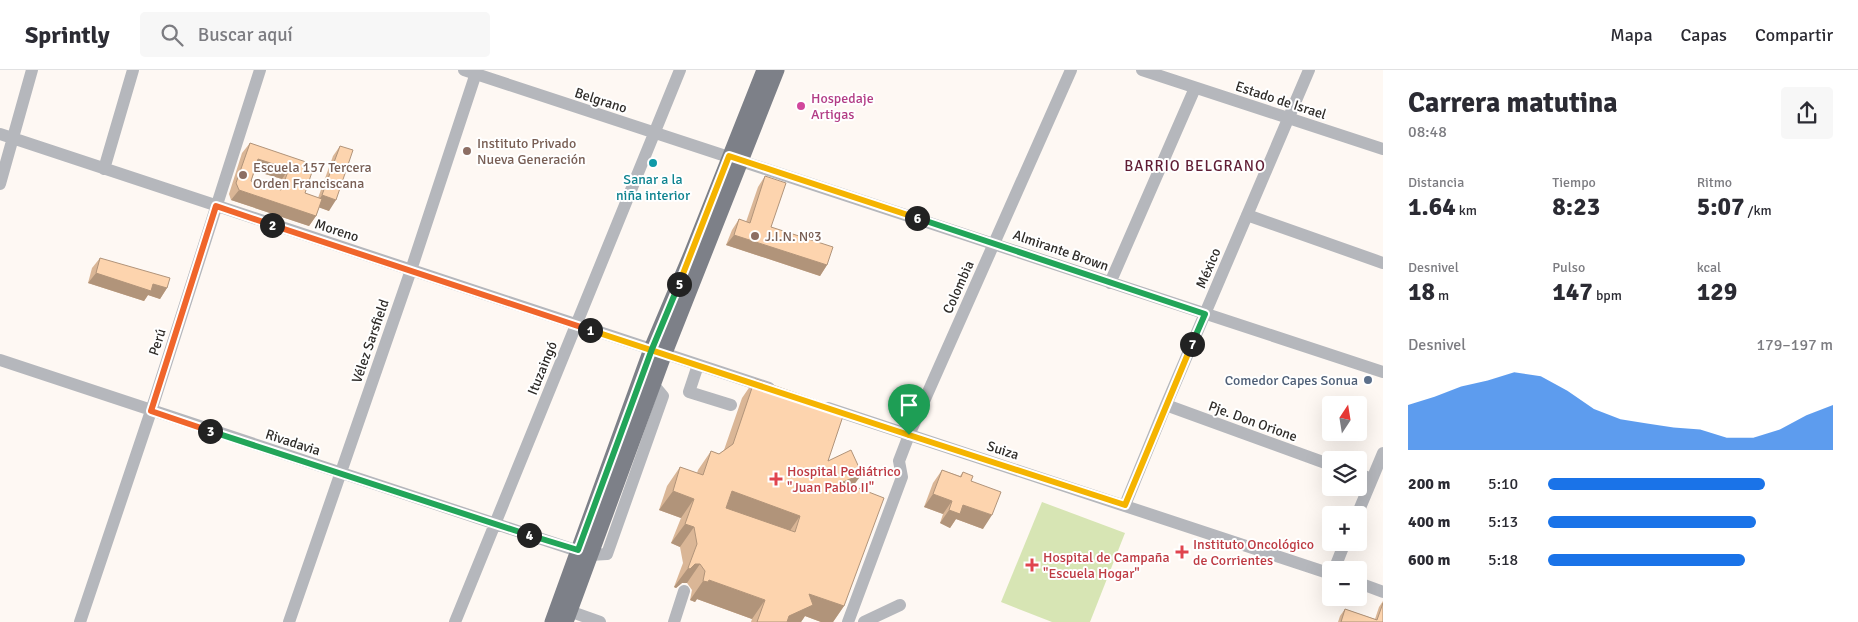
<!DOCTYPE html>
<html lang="es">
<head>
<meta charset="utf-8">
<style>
  body { margin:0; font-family:Signika,sans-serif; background:#f7f7f7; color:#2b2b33; height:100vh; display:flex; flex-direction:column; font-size:19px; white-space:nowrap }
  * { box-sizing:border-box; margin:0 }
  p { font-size:16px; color:#7c7c81 }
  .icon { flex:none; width:28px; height:28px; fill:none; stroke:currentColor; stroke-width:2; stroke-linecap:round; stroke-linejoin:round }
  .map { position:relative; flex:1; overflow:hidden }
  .panel { display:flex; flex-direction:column; background:#fff; width:475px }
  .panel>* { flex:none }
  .needle { width:32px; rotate:12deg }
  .buttons { position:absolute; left:1322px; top:326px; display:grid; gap:10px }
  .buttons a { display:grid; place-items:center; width:45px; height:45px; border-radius:5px; background:#fff; box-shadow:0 5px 20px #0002; font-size:25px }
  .pin { position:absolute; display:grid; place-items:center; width:42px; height:42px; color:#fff; margin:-51px -21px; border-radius:50% 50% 50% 0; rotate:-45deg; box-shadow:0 0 5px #0007 }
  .pin .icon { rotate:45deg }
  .km { position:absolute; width:25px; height:25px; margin:-12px; border-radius:50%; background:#222; color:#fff; font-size:14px; line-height:25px; text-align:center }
  .round { display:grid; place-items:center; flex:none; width:52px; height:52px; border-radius:5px; background:#f7f7f7 }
  .head { display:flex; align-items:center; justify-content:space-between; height:85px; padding:0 25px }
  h1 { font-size:28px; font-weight:700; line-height:38px }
  .stats { display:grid; grid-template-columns:repeat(3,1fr); gap:8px; height:85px; padding:5px 25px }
  .stats div { display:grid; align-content:center }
  .stats b { font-size:25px; font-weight:700 }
  .stats small { font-size:14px; font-weight:400 }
  .stats p { font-size:14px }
  .chart { height:140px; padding:10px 25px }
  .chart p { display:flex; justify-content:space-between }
  .chart svg { width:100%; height:90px; margin-top:5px; fill:#1a73e8; opacity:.7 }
  ul { padding:0 25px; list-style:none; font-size:16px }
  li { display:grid; grid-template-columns:80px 60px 1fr; align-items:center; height:38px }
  li i { height:12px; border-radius:6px; background:#1a73e8 }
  header { display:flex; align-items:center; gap:30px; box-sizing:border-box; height:70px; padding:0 25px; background:#fff; border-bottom:1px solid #e1e1e2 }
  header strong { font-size:24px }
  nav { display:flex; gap:28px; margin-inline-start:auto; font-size:18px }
  .search { width:350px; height:45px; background:#f7f7f7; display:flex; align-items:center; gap:12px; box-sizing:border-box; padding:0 18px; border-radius:5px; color:#7c7c81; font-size:19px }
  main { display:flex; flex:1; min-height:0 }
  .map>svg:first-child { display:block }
  .green { fill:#d7e5b4 }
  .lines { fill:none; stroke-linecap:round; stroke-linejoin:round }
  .minor { stroke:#b5b7bc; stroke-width:12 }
  .major { stroke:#7d8088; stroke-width:15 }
  .wall { fill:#dab696; fill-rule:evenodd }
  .shaded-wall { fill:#b1947a }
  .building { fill:#fdd4ae; stroke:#b1947a; fill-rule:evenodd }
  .split-1-casing { stroke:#fff; stroke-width:10 }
  .split-2-casing { stroke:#fff; stroke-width:10 }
  .split-3-casing { stroke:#fff; stroke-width:10 }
  .split-4-casing { stroke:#fff; stroke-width:10 }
  .split-5-casing { stroke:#fff; stroke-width:10 }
  .split-6-casing { stroke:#fff; stroke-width:10 }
  .split-7-casing { stroke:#fff; stroke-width:10 }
  .split-8-casing { stroke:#fff; stroke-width:10 }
  .split-1 { stroke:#f5b400; stroke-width:6 }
  .split-2 { stroke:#f0652b; stroke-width:6 }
  .split-3 { stroke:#f0652b; stroke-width:6 }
  .split-4 { stroke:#22a559; stroke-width:6 }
  .split-5 { stroke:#22a559; stroke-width:6 }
  .split-6 { stroke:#f5b400; stroke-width:6 }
  .split-7 { stroke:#22a559; stroke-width:6 }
  .split-8 { stroke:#f5b400; stroke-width:6 }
  .hotel-dot { fill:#d1479c; stroke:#fff; stroke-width:2 }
  .education-dot { fill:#8d6e63; stroke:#fff; stroke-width:2 }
  .culture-dot { fill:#0f9aa8; stroke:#fff; stroke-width:2 }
  .service-dot { fill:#5c6f8a; stroke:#fff; stroke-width:2 }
  .health-dot { fill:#e0444e; stroke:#fff; stroke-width:2 }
  .labels { text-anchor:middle; stroke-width:4; stroke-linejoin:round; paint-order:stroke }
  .hotel-label { font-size:14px; fill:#b23c85; stroke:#fff; text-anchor:start }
  .street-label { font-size:14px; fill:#2f2c29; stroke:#fff }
  .education-label { font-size:14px; fill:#785e54; stroke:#fff; text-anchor:start }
  .culture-label { font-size:14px; fill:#0d838f; stroke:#fff }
  .service-label { font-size:14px; fill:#4e5e75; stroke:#fff; text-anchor:end }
  .health-label { font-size:14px; fill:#be3a42; stroke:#fff; text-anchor:start }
  .neighbourhood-label { font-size:15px; letter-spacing:1px; fill:#601d34; stroke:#fff }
</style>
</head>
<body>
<header>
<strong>Sprintly</strong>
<div class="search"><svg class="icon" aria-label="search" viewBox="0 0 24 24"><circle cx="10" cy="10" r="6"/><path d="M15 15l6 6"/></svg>Buscar aquí</div>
<nav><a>Mapa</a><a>Capas</a><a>Compartir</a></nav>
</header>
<main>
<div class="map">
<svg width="1383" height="552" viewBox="0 0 1383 552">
  <rect width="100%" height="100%" fill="#fef8f3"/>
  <path class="green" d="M1042,432L1125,463L1090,552H1052L1001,532Z"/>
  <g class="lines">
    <path class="minor" d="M464,0L1383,302
      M1142,0L1383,79
      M0,64L769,318
      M104,99L133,0
      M0,114L32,0
      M1247,145L1383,193
      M1110,213L1195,18
      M0,290L590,485L607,484L663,326L653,314
      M698,295L689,322L731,335
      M1166,335L1331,395
      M828,338L1331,504
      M1359,404L1372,409
      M1125,435L1166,335L1309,0
      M1357,445L1383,383
      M1334,500L1345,472
      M1359,513L1383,522
      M569,541L600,552
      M80,552L151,341L260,0
      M289,552L411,200L477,0
      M455,552L680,0
      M674,552L684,521
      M848,552L902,407L899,391L909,365L1071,0
      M864,552L900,535"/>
    <path class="major" d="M552,552L651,279L691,184L764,0
      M566,552L665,283L777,0"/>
  </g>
  <path class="wall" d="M250,73L308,97L305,123L318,128L333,86L340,76L329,141L319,137L316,146L309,156L231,130L229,124L242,83ZM255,101L282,109L278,119L251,111Z
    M765,106L771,157L827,195L820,206L726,175L732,160L739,149L746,152L758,117Z
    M100,188L167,218L160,229L148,225L144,231L88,213L92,198Z
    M755,309L828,391L853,416L844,536L833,552H821L805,546L801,552H751L752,549L697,529L695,532L690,530L692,520L687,513H682L676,518L674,517L683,493L680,477L671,473L681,448L659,440L667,416L680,397L697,403L698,400L711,381L719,384L724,380L742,328Z
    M942,400L960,406L963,402L971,411L983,459L956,449L950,458L940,453L943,444L924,437L933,413Z
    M1383,531V552H1338L1340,546L1345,539L1375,549L1379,537Z"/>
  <path class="shaded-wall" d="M258,89L289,99L282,109L251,100Z
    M239,120L316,146L309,156L231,130Z
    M322,125L336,130L329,141L315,136Z
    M734,165L827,195L820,206L726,175Z
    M96,203L153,214L167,218L160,229L148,225L144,231L88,213Z
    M862,404L848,423L843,412Z
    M673,421L694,429L681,448L659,440Z
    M732,421L800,446L787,465L719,441Z
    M933,424L952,431L943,444L924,437Z
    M963,435L992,445L983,459L956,449L950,458L940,453L949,440Z
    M685,454L694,457L680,477L671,473Z
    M695,494H700L687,513H682L676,518L674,517L688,498Z
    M709,510L765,530L752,549L697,529L695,532L690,530L703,511Z
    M809,524L844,536L833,552H821L805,546L801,552H784L789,546Z"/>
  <path class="building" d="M250,73L309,93L308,97L313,99L305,123L322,129L316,146L239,120L236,113ZM258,89L289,99L281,120L251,111Z
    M340,76L353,80L336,130L322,125Z
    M765,106L786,113L771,157L833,177L827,195L734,165L739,149L750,153Z
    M100,188L170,208L167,218L153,214L151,221L96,203Z
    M755,309L845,340L828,391L851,380L862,404L843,412L884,428L844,536L809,524L813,535L789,546L787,552H757L765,530L709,510L708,512L703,511L705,501L700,494H695L690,499L688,498L697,474L694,457L685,454L694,429L673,421L680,397L703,405L711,381L719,384L733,374ZM732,421L800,446L795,462L726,438Z
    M942,400L961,407L963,402L973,406L971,411L1001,422L992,445L963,435L960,444L949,440L952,431L933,424Z
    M1383,533V552H1341L1345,539L1377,550Z"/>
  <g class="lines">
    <defs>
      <path id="split-1" d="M590,260L909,365"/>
      <path id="split-2" d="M272,155L590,260"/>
      <path id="split-3" d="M210,361L151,341L216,136L272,155"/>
      <path id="split-4" d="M210,361L529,465"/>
      <path id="split-5" d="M529,465L578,480L652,279L679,214"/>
      <path id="split-6" d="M679,214L729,86L917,148"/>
      <path id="split-7" d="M917,148L1205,244L1192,274"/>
      <path id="split-8" d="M909,365L1125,435L1192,274"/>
    </defs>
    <use href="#split-1" class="split-1-casing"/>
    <use href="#split-2" class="split-2-casing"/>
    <use href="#split-3" class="split-3-casing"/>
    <use href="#split-4" class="split-4-casing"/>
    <use href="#split-5" class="split-5-casing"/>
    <use href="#split-6" class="split-6-casing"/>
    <use href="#split-7" class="split-7-casing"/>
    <use href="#split-8" class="split-8-casing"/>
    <use href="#split-1" class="split-1"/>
    <use href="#split-2" class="split-2"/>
    <use href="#split-3" class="split-3"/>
    <use href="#split-4" class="split-4"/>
    <use href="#split-5" class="split-5"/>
    <use href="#split-6" class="split-6"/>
    <use href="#split-7" class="split-7"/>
    <use href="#split-8" class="split-8"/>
  </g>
  <circle class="hotel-dot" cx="801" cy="36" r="5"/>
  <g class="education-dot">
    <circle cx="467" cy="81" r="5"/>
    <circle cx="243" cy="105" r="5"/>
    <circle cx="755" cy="166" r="5"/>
  </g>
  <circle class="culture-dot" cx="653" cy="93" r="5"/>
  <circle class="service-dot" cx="1368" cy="310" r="5"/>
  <g class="health-dot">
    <path d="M773.5 401.5h5v5h5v5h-5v5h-5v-5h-5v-5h5z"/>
    <path d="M1179.5 474.5h5v5h5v5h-5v5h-5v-5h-5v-5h5z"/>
    <path d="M1029.5 487.5h5v5h5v5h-5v5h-5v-5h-5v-5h5z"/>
  </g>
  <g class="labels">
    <g class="hotel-label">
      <text x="811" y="33">Hospedaje<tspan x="811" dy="16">Artigas</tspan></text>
    </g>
    <g class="street-label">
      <text transform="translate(601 30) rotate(18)" y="5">Belgrano</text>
      <text transform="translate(1281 30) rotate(18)" y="5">Estado de Israel</text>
      <text transform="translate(337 160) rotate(18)" y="5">Moreno</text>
      <text transform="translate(1061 180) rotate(19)" y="5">Almirante Brown</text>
      <text transform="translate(1208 198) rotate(-67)" y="5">México</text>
      <text transform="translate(958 217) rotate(-66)" y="5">Colombia</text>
      <text transform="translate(370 271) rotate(-71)" y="5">Vélez Sarsfield</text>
      <text transform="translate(157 272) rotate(-72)" y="5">Perú</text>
      <text transform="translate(542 298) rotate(-68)" y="5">Ituzaingó</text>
      <text transform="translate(1253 351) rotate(20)" y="5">Pje. Don Orione</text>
      <text transform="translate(293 372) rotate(18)" y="5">Rivadavia</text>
      <text transform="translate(1003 380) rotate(18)" y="5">Suiza</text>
    </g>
    <g class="education-label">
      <text x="477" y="78">Instituto Privado<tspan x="477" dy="16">Nueva Generación</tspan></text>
      <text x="253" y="102">Escuela 157 Tercera<tspan x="253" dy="16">Orden Franciscana</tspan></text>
      <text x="765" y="171">J.I.N. Nº3</text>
    </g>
    <g class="culture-label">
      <text x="653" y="114">Sanar a la<tspan x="653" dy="16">niña interior</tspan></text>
    </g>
    <g class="service-label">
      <text x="1358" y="315">Comedor Capes Sonua</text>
    </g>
    <g class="health-label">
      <text x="787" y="406">Hospital Pediátrico<tspan x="787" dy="16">"Juan Pablo II"</tspan></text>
      <text x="1193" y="479">Instituto Oncológico<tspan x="1193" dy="16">de Corrientes</tspan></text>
      <text x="1043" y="492">Hospital de Campaña<tspan x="1043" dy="16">"Escuela Hogar"</tspan></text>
    </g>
    <g class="neighbourhood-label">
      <text x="1195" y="101">BARRIO BELGRANO</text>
    </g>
  </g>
</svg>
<div class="buttons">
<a><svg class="needle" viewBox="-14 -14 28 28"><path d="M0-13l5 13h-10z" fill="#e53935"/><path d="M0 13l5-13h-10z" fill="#7c7c81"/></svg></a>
<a><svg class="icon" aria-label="layers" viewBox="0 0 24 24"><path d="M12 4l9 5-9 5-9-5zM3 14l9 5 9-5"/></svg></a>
<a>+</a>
<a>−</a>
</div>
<div class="pin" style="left:909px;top:365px;background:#1e9e55"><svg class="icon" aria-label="arrive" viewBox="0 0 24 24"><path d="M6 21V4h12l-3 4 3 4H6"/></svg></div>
<b class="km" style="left:590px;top:260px">1</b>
<b class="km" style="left:272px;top:155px">2</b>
<b class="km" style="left:210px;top:361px">3</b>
<b class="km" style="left:529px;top:465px">4</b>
<b class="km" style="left:679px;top:214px">5</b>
<b class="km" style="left:917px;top:148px">6</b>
<b class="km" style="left:1192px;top:274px">7</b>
</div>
<section class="panel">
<div class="head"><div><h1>Carrera matutina</h1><p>08:48</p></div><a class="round"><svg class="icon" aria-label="share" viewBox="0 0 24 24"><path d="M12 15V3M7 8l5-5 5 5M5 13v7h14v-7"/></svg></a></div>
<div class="stats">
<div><p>Distancia</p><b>1.64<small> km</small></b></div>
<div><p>Tiempo</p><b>8:23</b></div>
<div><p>Ritmo</p><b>5:07<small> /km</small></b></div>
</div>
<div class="stats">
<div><p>Desnivel</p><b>18<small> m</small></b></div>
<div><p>Pulso</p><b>147<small> bpm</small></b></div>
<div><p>kcal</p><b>129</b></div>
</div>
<div class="chart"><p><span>Desnivel</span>179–197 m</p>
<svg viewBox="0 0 160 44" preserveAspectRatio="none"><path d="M0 44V22L10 18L20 13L30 10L40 6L50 8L60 15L70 24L80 29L90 31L100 33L110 34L120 38L130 38L140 34L150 27L160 22V44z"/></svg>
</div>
<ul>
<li><b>200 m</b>5:10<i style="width:76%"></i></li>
<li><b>400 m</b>5:13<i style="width:73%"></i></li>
<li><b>600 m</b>5:18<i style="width:69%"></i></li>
</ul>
</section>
</main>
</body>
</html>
